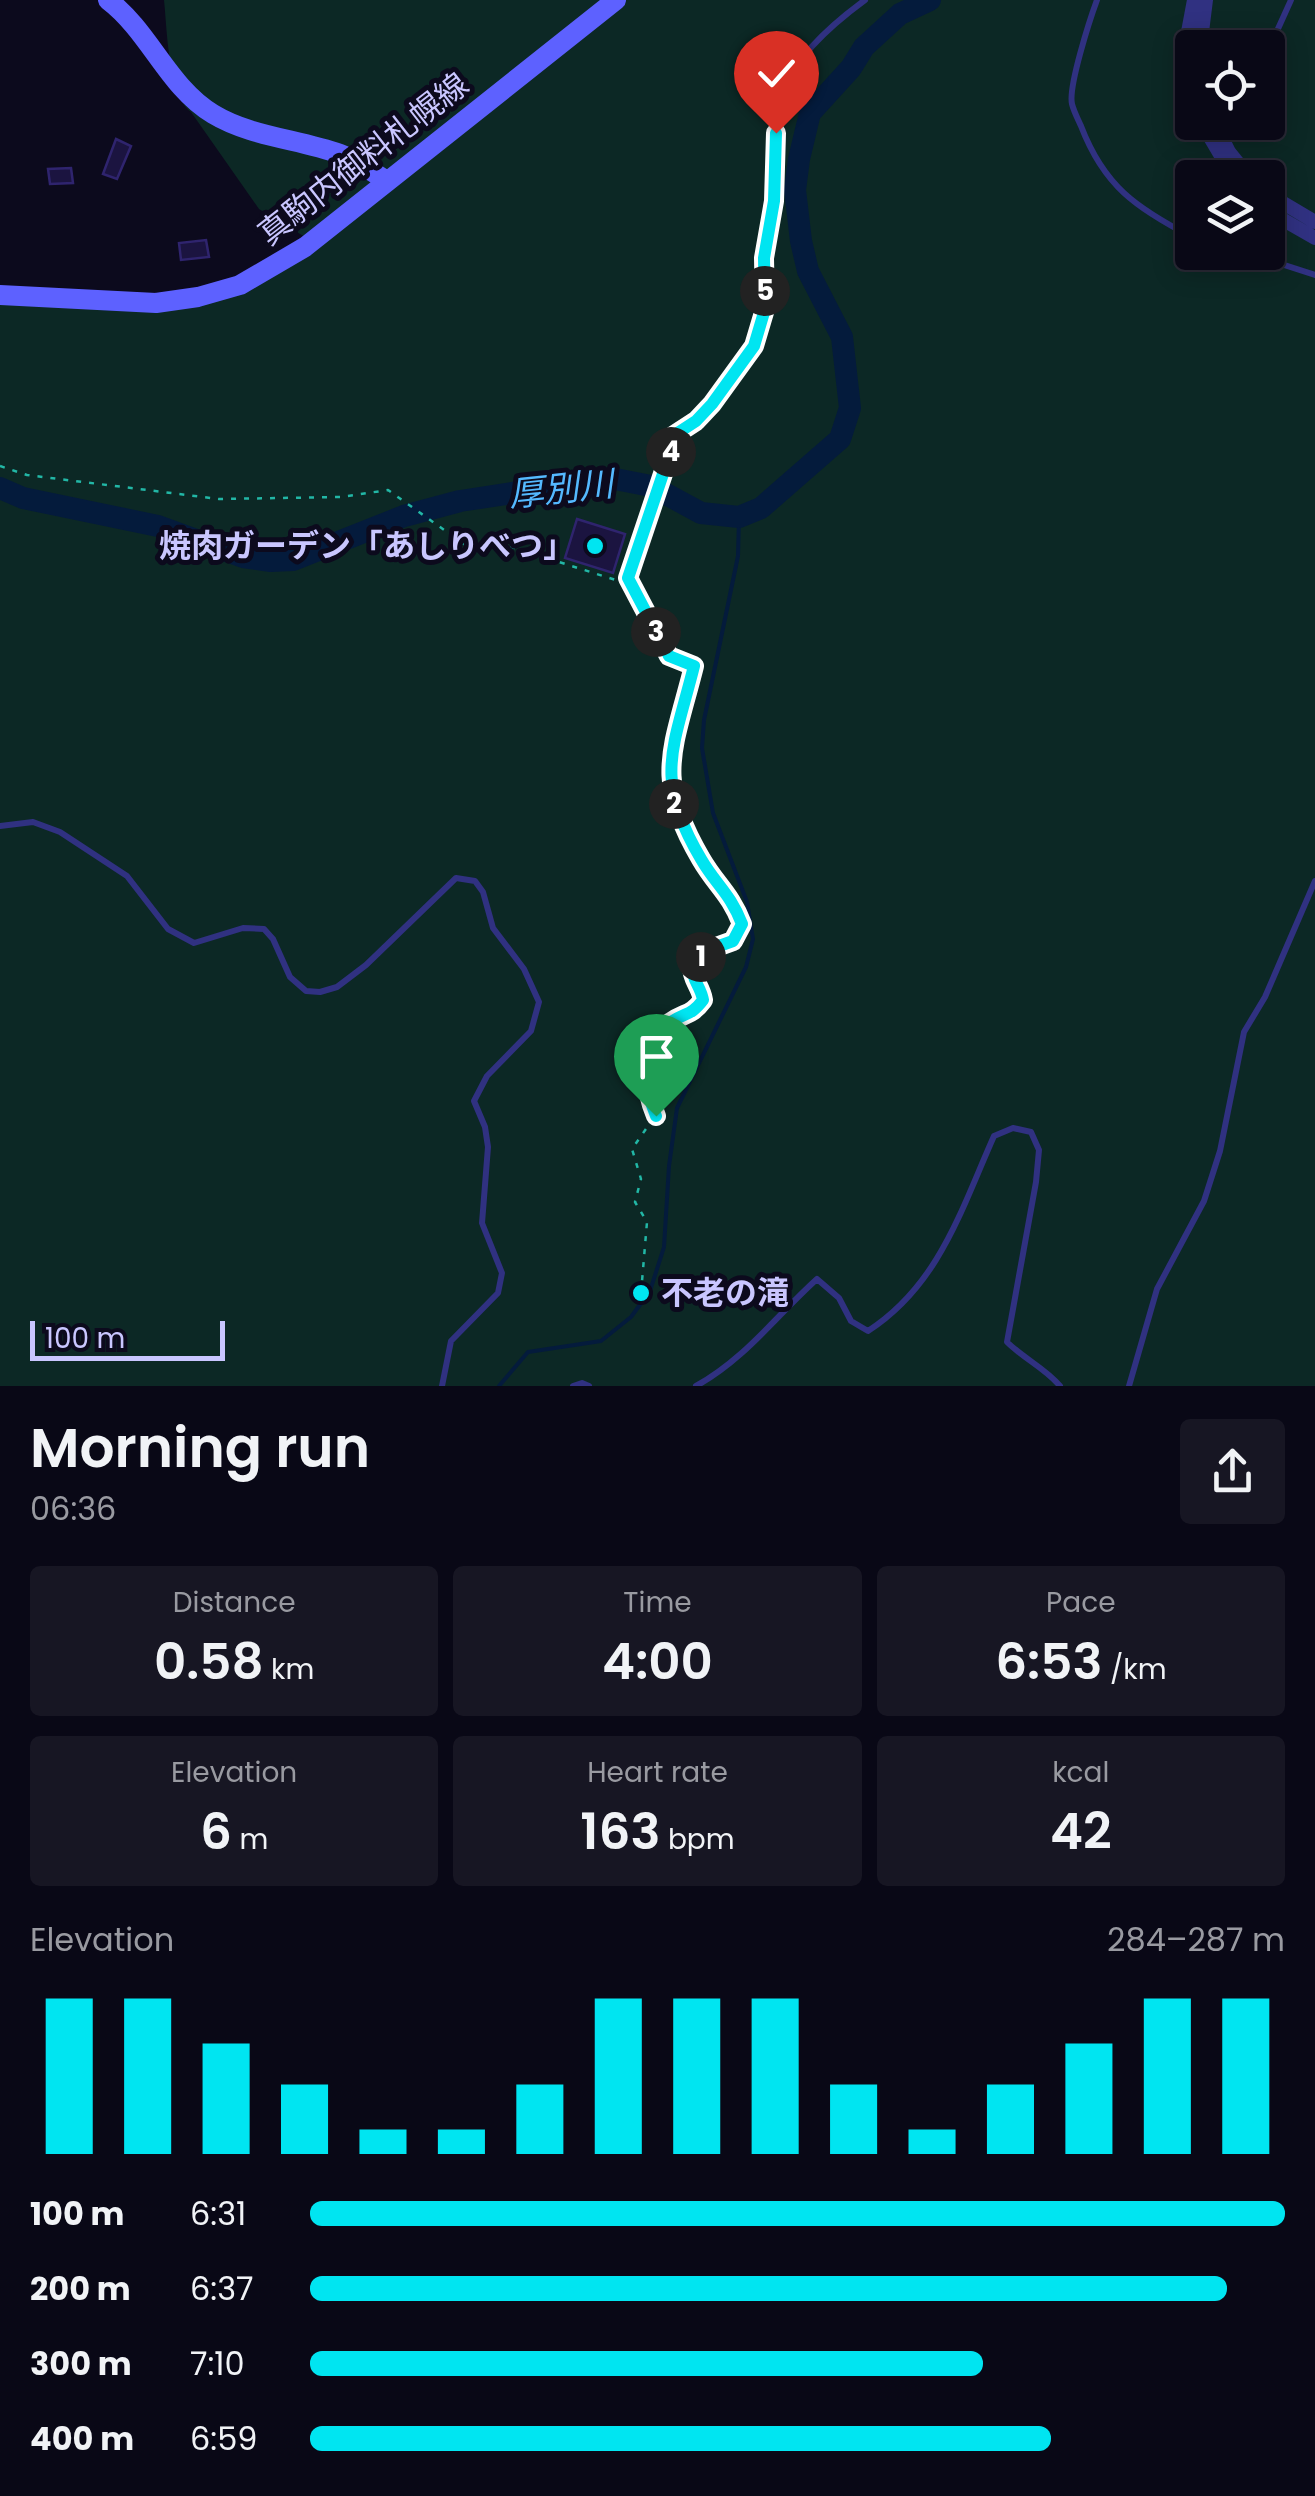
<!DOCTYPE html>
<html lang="en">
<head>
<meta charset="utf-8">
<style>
  body { margin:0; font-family:Poppins,"Noto Sans JP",sans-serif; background:#171623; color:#f1f3f6; height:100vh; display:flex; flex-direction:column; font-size:38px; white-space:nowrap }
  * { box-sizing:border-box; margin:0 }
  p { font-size:32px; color:#999aa1 }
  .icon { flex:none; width:55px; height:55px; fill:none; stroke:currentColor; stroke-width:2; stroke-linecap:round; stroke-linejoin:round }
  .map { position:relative; height:1386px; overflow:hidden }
  .drawer { display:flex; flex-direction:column; background:#090816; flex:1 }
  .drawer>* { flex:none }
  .buttons { position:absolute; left:1175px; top:30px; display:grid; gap:20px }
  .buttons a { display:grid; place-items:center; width:110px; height:110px; border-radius:10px; background:#090816; box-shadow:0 5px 25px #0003,0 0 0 2px #292935; font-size:50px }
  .scale { position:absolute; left:30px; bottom:25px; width:195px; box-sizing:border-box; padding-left:10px; border:5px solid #c9c6ff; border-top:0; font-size:28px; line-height:35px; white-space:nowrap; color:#c9c6ff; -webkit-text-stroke:8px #0c0a1d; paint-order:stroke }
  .pin { position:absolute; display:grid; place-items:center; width:85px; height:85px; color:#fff; margin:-102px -42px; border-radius:50% 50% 50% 0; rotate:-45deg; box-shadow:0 0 10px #0007 }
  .pin .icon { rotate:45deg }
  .km { position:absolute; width:50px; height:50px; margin:-25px; border-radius:50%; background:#222; color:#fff; font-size:28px; line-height:50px; text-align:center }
  .round { display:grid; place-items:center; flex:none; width:105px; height:105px; border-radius:10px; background:#171623 }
  .head { display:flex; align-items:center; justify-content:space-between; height:170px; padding:0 30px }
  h1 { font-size:55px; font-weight:600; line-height:75px }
  .stats { display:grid; grid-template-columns:repeat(3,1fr); gap:15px; height:170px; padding:10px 30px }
  .stats div { display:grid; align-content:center; border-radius:10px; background:#171623; text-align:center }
  .stats b { font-size:50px; font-weight:600 }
  .stats small { font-size:28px; font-weight:400 }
  .stats p { font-size:28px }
  .chart { height:280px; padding:20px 30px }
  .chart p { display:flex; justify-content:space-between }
  .chart svg { width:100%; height:180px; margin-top:10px; stroke:#00e5f1; stroke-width:6 }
  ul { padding:0 30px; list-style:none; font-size:32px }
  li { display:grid; grid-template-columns:160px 120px 1fr; align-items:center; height:75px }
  li i { height:25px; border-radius:12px; background:#00e5f1 }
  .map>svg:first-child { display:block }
  .green { fill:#0c2825; fill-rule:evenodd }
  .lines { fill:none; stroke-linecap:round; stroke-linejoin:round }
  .stream { stroke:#041b3c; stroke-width:4 }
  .river { stroke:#041b3c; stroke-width:22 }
  .building { fill:#1b1440; stroke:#2f246e; stroke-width:2.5 }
  .path { stroke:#22b7a6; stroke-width:2.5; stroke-dasharray:5 8; stroke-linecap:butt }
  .lane { stroke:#303181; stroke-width:6 }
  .street { stroke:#303181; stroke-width:14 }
  .secondary { stroke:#5d61ff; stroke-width:20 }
  .route-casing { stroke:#fff; stroke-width:20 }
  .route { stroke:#00e5f1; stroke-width:12 }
  .poi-dot { fill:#00e5f1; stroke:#0c0a1d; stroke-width:4 }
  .labels { text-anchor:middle; stroke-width:10; stroke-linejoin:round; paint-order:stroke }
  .street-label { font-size:32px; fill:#c9c6ff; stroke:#0c0a1d }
  .poi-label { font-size:32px; font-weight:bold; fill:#c9c6ff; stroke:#0c0a1d; text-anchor:end }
  .water-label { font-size:35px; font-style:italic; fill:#54b9ff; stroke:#0c0a1d }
</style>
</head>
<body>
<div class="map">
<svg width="1315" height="1386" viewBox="0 0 1315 1386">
  <rect width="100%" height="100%" fill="#0c0a1d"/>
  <path class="green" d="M164,0H1315V1386H0V302L193,300L270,278L305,237L259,209L191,112C168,95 167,28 164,0ZM1192,48H1268V122H1192ZM1192,178H1268V252H1192Z"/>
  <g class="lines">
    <path class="stream" d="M499,1386L528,1352L601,1341L631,1317L650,1291L664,1247L669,1166L677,1108L746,967L753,939L747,902L713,813L702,748L704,720L738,556L739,517"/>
    <path class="river" d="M0,488L23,498L158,526L243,557L271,561L293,560L404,516L460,501L610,478L651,486L701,513L739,517L761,508L840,439L850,408L842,337L808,271L801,241L795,190L799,159L810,113L851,68L864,47L900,14L930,0"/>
  </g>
  <path class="building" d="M116,139L131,146L117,179L103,174Z
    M71,168L73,183L50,184L48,169Z
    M206,240L209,257L181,260L179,243Z
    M577,519L625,534L613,573L565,558Z"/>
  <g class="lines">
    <path class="path" d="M0,466L27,475L219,499L341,497L388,490L471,549L502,545L515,548L625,583L636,554
      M629,579L669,657L688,663
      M641,1293L647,1222L635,1202L641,1179L632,1149L655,1116C643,1085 641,1043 671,1022C686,1012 691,1016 703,1000L692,967L708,949L733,941L742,924C730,893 716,885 701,859C653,778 673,750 694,666L687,663"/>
    <path class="lane" d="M1097,0C1090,19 1068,87 1072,104C1074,112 1078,119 1081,126C1104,186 1136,208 1192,237
      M1277,31L1291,0
      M1244,252L1315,275
      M674,436C714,408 759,359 765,308C767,291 763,273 765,255C767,237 773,220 774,202C777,165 769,125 784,89C798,53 835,22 865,0
      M0,826L33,822L60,832L127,876L168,929L194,943L243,928L264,929L273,939L290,977L306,991L320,992L337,987L366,965L456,878L475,881L483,892L493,928L524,969L539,1002L531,1031L487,1076L474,1101L485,1127L488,1147L482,1223L502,1273L498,1293L451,1341L442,1386
      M573,1386L582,1383L589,1386
      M696,1386C745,1359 776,1316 817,1279L839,1298L851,1321L868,1331C939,1285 961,1210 994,1136L1013,1128L1031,1132L1039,1150L1036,1182L1007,1342C1024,1359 1045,1368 1060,1386
      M1129,1386L1157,1289L1204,1201L1220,1151L1244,1032L1265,997L1315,881"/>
    <path class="street" d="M1200,48L1206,0
      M1192,93L1188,32L1194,0
      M1201,122L1234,178
      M1214,122L1229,152L1250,178
      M1268,194L1315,222
      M1268,211L1315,238
      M640,543L673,436"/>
    <path class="secondary" d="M108,0C150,32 168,87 213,114C251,137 299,139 340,154C357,160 372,172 387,181
      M0,295L156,303L198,297L240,285L305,247L616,0"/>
  </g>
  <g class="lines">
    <defs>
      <path id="route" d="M656,1116C643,1085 641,1043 671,1022C686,1012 691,1016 703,1000C701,987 692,980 692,967L708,950L733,941L742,924C730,893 716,885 701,859C653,778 673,750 694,666L669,656L628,578L670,453L673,436L696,421L712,404L754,346L765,309L764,258L774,201L776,133"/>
    </defs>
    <use href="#route" class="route-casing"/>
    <use href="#route" class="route"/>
  </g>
  <g class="poi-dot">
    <circle cx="595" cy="546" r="10"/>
    <circle cx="641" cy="1293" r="10"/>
  </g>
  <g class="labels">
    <g class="street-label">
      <text transform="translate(363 159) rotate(-38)" y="11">真駒内御料札幌線</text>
    </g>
    <g class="poi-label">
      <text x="575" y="557">焼肉ガーデン「あしりべつ」</text>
      <text x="661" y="1304" text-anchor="start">不老の滝</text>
    </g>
    <g class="water-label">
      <text transform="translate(561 489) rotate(-6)" y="12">厚別川</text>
    </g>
  </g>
</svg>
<div class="buttons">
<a><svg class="icon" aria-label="locate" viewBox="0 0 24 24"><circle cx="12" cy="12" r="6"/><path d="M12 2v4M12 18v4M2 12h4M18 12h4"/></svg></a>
<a><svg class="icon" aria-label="layers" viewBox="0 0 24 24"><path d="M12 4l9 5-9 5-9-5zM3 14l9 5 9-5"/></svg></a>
</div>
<div class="scale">100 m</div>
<div class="pin" style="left:656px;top:1116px;background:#1e9e55"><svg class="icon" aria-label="arrive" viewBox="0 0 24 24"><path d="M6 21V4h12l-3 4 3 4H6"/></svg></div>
<div class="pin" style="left:776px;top:133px;background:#d93025"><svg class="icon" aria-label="check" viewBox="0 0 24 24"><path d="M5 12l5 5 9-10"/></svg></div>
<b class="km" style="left:701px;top:957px">1</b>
<b class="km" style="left:674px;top:804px">2</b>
<b class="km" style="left:656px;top:632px">3</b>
<b class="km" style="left:671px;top:452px">4</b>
<b class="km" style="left:765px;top:291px">5</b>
</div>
<section class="drawer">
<div class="head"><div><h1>Morning run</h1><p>06:36</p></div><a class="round"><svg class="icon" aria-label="share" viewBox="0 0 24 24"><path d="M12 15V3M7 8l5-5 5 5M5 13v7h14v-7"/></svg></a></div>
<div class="stats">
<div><p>Distance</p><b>0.58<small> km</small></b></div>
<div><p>Time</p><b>4:00</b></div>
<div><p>Pace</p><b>6:53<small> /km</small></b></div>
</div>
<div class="stats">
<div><p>Elevation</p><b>6<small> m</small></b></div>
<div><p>Heart rate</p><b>163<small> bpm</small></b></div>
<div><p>kcal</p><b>42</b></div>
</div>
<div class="chart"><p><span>Elevation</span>284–287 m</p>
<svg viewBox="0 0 160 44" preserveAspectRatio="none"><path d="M5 44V6M15 44V6M25 44V17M35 44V27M45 44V38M55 44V38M65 44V27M75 44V6M85 44V6M95 44V6M105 44V27M115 44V38M125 44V27M135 44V17M145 44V6M155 44V6"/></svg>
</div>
<ul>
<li><b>100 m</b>6:31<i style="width:100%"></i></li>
<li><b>200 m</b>6:37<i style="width:94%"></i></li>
<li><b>300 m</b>7:10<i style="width:69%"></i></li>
<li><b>400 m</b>6:59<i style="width:76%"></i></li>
</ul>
</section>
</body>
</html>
